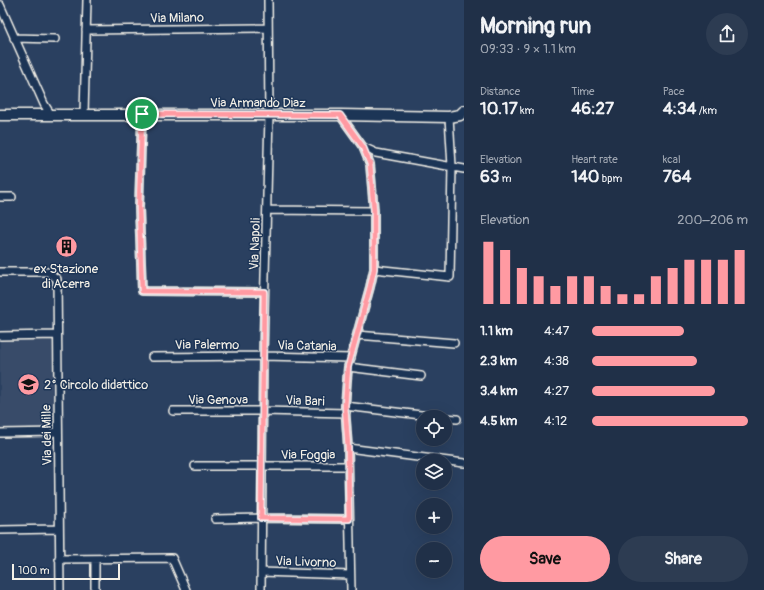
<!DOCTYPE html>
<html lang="en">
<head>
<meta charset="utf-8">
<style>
  body { margin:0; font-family:Pangolin,sans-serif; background:#2d3c52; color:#f1f3f6; height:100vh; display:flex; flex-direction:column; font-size:15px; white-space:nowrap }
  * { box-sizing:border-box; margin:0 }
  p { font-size:13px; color:#a2a9b4 }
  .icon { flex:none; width:22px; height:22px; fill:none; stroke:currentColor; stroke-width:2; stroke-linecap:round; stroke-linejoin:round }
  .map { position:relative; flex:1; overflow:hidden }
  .side { display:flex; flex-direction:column; background:#203048; width:300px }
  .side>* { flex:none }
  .tools { position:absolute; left:416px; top:410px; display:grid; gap:8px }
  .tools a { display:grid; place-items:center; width:36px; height:36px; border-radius:50%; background:#203048; box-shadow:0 4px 16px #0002,0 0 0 1px #3d4b60; font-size:20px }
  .scale { position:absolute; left:12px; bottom:10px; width:108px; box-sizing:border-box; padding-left:4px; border:2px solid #f4f1e8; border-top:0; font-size:11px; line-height:14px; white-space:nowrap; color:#f4f1e8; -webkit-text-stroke:3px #1d3557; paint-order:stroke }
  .pin { position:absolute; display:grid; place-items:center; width:34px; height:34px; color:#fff; margin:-17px; border:2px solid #fff; border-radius:50%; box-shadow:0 1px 4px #0007 }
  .round { display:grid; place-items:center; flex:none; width:42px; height:42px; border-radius:21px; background:#2d3c52 }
  .head { display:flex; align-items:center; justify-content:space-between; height:68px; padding:0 16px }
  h1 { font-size:22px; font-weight:700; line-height:30px }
  .stats { display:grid; grid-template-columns:repeat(3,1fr); gap:6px; height:68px; padding:4px 16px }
  .stats div { display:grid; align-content:center }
  .stats b { font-size:17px; font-weight:700 }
  .stats small { font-size:11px; font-weight:400 }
  .stats p { font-size:11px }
  .chart { height:112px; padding:8px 16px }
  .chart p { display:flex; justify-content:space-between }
  .chart svg { width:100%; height:72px; margin-top:4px; stroke:#ff9aa2; stroke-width:6 }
  .cta { display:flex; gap:8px; margin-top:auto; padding:8px 16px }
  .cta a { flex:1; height:46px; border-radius:24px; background:#ff9aa2; color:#111; font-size:16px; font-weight:700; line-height:46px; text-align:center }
  .cta a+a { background:#2d3c52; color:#f1f3f6 }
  ul { padding:0 16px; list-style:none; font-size:13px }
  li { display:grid; grid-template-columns:64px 48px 1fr; align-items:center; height:30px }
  li i { height:10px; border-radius:5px; background:#ff9aa2 }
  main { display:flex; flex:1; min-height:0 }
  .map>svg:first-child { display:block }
  .built { fill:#374c69 }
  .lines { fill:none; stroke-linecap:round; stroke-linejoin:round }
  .minor-casing { stroke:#f4f1e8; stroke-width:10 }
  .secondary-casing { stroke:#f4f1e8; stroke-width:13 }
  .minor { stroke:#1d3557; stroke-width:7 }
  .secondary { stroke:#1d3557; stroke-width:10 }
  .route-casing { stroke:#fff; stroke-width:8 }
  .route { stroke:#ff9aa2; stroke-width:5 }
  .labels { text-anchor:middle; stroke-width:3; stroke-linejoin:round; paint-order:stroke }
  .street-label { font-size:13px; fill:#f4f1e8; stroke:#1d3557 }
  .poi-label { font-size:13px; fill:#f4f1e8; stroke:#1d3557 }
</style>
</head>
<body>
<main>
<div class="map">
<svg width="464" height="590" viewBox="0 0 464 590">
  <rect width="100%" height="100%" fill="#2a4060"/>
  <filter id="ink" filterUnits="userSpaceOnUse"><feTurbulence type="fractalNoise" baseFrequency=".025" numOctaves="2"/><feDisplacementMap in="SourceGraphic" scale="8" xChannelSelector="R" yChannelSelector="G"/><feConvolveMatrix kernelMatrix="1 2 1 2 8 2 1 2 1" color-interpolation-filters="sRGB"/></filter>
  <g filter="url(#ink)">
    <path class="built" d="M57,335L58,432L0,433V336Z"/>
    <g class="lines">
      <defs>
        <path id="minor" d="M0,5L44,104L51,115
          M86,30L268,28
          M14,38L55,39
          M84,114L87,0
          M142,114L139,207L142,291L264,292
          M340,115L363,147L376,153L464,169
          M0,197H12
          M267,210L374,211
          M374,269L450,277L452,166L449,117
          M0,272H48L57,279L60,590
          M357,335L454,343
          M0,336L57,335
          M152,357L263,356L351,358
          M348,367L421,376
          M345,406L438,417
          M173,411H263L346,413
          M445,418L457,419
          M0,433L58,432
          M348,448L464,463
          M195,466H348
          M215,519L261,518L349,519
          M0,530L59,529
          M59,559L172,558L186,590
          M95,559V590
          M261,572L350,575
          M261,590L263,356L269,115L268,0
          M351,590L348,448L345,406L348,367L370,287L374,269V211L370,164L363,147"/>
        <path id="secondary" d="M0,115H340L449,117L460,115L464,111"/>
      </defs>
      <use href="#minor" class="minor-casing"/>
      <use href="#secondary" class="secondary-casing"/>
      <use href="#minor" class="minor"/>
      <use href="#secondary" class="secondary"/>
    </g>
  </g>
  <g class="lines" filter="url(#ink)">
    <defs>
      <path id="route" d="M142,114L340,115L363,147L370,164L374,211V269L370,287L348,367L345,406L348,448L349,519L261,518L264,292L142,291L139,207Z"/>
    </defs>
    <use href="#route" class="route-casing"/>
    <use href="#route" class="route"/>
  </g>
  <defs>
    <symbol id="building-disc" viewBox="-11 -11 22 22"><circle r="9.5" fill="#ff9aa2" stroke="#1d3557"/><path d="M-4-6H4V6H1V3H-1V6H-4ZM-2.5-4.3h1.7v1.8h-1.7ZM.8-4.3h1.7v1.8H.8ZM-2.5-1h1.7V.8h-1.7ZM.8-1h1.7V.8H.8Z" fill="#111"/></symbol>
    <symbol id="school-disc" viewBox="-11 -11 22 22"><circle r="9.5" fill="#ff9aa2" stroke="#1d3557"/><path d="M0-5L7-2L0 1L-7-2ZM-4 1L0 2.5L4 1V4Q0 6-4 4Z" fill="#111"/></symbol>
  </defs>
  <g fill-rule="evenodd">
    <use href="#building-disc" x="54" y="234" width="25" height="25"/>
    <use href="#school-disc" x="16" y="372" width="25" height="25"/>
  </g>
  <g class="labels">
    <g class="street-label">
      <text transform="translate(177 17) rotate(-1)" y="5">Via Milano</text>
      <text x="258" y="107">Via Armando Diaz</text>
      <text transform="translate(254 244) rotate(-88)" y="5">Via Napoli</text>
      <text x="207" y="349">Via Palermo</text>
      <text transform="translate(307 345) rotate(1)" y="5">Via Catania</text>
      <text x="218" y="404">Via Genova</text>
      <text transform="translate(305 400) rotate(2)" y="5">Via Bari</text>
      <text transform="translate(46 435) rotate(-91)" y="5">Via dei Mille</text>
      <text x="308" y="459">Via Foggia</text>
      <text transform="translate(306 561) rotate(2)" y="5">Via Livorno</text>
    </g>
    <g class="poi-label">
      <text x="66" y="273">ex Stazione<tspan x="66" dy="15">di Acerra</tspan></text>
      <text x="44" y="389" text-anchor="start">2° Circolo didattico</text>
    </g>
  </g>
</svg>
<div class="tools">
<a><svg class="icon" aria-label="locate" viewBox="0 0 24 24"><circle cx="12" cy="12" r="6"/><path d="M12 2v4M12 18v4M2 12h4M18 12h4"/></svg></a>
<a><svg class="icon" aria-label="layers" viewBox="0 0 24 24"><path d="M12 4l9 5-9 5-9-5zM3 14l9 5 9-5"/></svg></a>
<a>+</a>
<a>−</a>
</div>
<div class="scale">100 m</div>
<div class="pin" style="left:142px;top:114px;background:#1e9e55"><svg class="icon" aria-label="arrive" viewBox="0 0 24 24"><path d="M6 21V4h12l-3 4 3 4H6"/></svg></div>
</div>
<section class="side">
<div class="head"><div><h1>Morning run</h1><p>09:33 · 9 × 1.1 km</p></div><a class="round"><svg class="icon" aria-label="share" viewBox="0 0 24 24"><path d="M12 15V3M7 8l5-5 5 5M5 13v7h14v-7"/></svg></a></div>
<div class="stats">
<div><p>Distance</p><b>10.17<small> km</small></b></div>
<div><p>Time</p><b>46:27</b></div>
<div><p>Pace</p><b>4:34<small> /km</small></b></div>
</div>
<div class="stats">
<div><p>Elevation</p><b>63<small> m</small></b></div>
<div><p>Heart rate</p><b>140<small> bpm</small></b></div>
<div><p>kcal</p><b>764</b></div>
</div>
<div class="chart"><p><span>Elevation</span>200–206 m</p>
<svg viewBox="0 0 160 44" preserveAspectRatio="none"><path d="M5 44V6M15 44V11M25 44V22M35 44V27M45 44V33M55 44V27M65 44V27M75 44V33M85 44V38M95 44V38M105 44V27M115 44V22M125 44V17M135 44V17M145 44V17M155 44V11"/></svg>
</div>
<ul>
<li><b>1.1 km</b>4:47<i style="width:59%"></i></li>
<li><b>2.3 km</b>4:38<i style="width:67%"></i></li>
<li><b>3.4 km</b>4:27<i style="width:79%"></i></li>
<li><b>4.5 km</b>4:12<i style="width:100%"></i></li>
</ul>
<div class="cta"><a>Save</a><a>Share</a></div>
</section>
</main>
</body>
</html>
